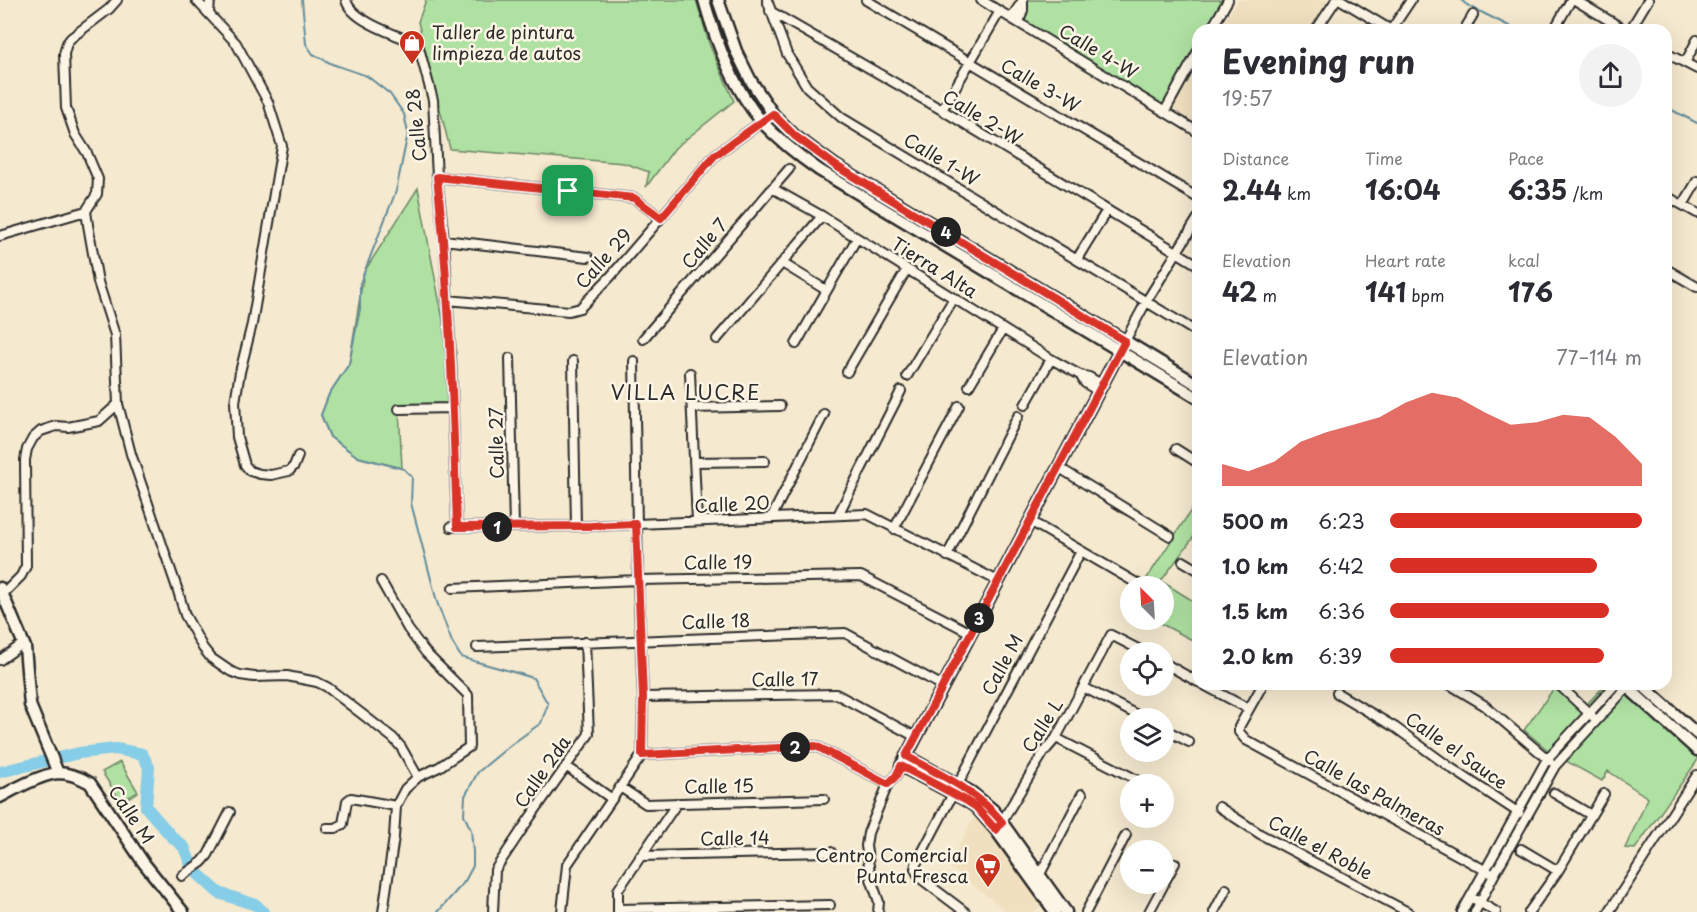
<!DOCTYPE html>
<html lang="en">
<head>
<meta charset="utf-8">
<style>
  body { margin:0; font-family:"Playpen Sans",sans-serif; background:#f2f2f3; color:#2b2b33; height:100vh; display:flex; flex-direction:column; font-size:22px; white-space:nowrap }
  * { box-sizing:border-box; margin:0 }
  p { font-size:20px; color:#7c7c81 }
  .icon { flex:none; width:33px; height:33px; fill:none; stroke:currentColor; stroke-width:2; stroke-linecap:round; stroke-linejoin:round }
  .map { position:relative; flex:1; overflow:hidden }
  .side { position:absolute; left:1192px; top:24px; width:480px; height:666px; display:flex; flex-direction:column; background:#fff; border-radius:18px; box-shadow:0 6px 24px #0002 }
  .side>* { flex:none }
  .needle { width:39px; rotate:336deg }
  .tools { position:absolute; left:1120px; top:576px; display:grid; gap:12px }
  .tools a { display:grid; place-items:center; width:54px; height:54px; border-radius:50%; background:#fff; box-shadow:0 6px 24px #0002; font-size:30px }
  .pin { position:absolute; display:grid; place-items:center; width:51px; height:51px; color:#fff; margin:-26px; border-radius:12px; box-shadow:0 3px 9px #0006 }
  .km { position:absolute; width:30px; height:30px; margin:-15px; border-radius:50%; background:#222; color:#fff; font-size:16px; line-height:30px; text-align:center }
  .round { display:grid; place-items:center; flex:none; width:63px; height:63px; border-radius:32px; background:#f2f2f3 }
  .headline { display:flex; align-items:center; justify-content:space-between; height:102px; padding:0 30px }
  h1 { font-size:33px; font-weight:700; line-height:45px }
  .figures { display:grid; grid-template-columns:repeat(3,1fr); gap:9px; height:102px; padding:6px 30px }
  .figures div { display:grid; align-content:center }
  .figures b { font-size:26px; font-weight:700 }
  .figures small { font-size:16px; font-weight:400 }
  .figures p { font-size:16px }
  .chart { height:168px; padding:12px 30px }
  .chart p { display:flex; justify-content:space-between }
  .chart svg { width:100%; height:108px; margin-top:6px; fill:#d93025; opacity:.7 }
  ul { padding:0 30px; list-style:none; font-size:20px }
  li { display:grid; grid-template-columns:96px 72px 1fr; align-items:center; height:45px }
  li i { height:15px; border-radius:8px; background:#d93025 }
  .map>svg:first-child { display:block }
  .built { fill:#f0e0bf }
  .green { fill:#afe1a2; stroke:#6d8666; stroke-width:1.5 }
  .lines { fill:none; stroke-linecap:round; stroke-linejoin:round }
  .stream { stroke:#628c9c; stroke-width:2 }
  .river { stroke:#86cde7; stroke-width:12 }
  .street-casing { stroke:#2b2b2b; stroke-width:12 }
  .secondary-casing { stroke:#2b2b2b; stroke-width:15 }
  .street { stroke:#fcf5e5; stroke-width:8 }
  .secondary { stroke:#fcf5e5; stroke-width:10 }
  .route-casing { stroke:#fff; stroke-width:12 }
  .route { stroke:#d93025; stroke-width:8 }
  .labels { text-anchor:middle; stroke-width:5; stroke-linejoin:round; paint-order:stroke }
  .poi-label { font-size:18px; fill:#2b2b2b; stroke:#fcf5e5; text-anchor:start }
  .street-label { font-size:18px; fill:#2b2b2b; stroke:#fcf5e5 }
  .neighbourhood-label { font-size:20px; letter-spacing:1.5px; fill:#2b2b2b; stroke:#fcf5e5 }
</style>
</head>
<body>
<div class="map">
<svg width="1697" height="912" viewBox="0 0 1697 912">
  <rect width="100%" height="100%" fill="#f5e9cf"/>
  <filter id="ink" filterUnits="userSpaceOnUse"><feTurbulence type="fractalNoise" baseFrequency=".0167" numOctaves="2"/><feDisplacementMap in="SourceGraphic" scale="12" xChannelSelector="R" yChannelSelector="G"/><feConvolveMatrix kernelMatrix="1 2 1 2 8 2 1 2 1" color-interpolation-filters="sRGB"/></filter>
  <g filter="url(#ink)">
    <path class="built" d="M1238,0H1331L1311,30H1220Z
      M1198,65V125L1172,108Z
      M976,814L1042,904L1034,912H1008L948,866Z"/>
    <path class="green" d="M426,0H696L710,46L734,101L675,148L646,187L649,172L624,163L450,149L418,22Z
      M1027,0H1228L1211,30H1198V52L1165,111L1021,24Z
      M418,188L443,320L453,408L399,409L402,468L358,457L330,437L321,415L329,394L349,364L364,272Z
      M1193,507L1198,514V531L1161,581L1198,604V643L1154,620H1164V586H1142Z
      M1557,684H1562L1586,705L1606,684H1619L1697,756V761L1635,849L1625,848L1648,798L1608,771L1602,781L1550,752L1524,730Z
      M120,762L138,792L121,802L102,772Z"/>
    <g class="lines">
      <path class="stream" d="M302,0L306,44L313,54L332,64L367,76L390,94L404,114L408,133L396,191L360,283V309L349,364L329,394L321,415L330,437L358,457L404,469L412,477L411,503L437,602L452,642L461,657C485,665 509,670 533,678L548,704L541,723L512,744L478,772L465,796L464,815L471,830L473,852V866L465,881L438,912
        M1461,0L1467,5L1517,30
        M1666,107L1697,123"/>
      <path class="river" d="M0,772L79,753L116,749L142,754L149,767L146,807L172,837L184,847L193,870L196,872L219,893L256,905L263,912"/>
      <defs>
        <path id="street" d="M117,0L109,9L71,38L67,43L64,54L66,108L75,134L87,153L98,179L97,194L86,211L88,225L98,282L115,335L118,404L131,454L178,591L185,615L203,648L211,658L230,671L240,675L254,677L287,676L317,682L327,687L393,738L401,747L418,777
          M196,0L236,43L268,102L282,146L252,324L240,372L235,402L237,437L245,465L250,471L260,474L271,475L289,471L294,466L298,456
          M346,0C351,21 399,36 418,44L433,100L437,177L444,240L451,358L457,527
          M767,0L787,54L807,87L842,118L1198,333
          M866,0L1198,198
          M981,0L1198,132
          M1341,0L1391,30
          M1575,0L1625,30
          M770,11L942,110L1198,265
          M209,13L210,0
          M1011,18L1023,0
          M1019,23L1023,10V1
          M1211,30L1228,0
          M1316,30L1336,0
          M1391,30L1411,0
          M1464,30L1473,15
          M1554,30L1571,0
          M1630,30L1648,0
          M1666,53L1697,69
          M1685,63L1697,40
          M942,110L1000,11
          M1165,111L1198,51
          M437,177L634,198L661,218
          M772,188L822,216L1051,359L1080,375L1089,377L1101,384
          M1666,196L1697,213
          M1683,205L1697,181
          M0,236L86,211
          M444,240L588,257
          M1077,259L1107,210
          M782,263L826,290
          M1666,269L1697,287
          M447,300L569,311L580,308L611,276L715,155L773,114
          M643,339L789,169
          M717,339L822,216
          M1125,341L1146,302L1198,218
          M796,344L857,238
          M510,358L514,527
          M573,361L576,526
          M847,372L907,269
          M690,373L697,521
          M1080,375L1085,383L1098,391
          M907,376L954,298
          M969,386L1003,329
          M1025,405L1051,359
          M692,408L780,406
          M399,409L453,408
          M1176,449L1198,463
          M694,462L765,461
          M1058,467L1170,536
          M838,515L901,391
          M771,518L824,414
          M1030,521L1138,584
          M451,527L591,526L867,514L998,581
          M894,529L959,406
          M947,556L1018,416
          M1183,561L1198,570
          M381,581L408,629L426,653L468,695L469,747L439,767L418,777L405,789L396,806L394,837L383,912
          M453,588L638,580L861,576L971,633
          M3,594L21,576L26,566L25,460L27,449L33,438L41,431L56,426L68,427L99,421L118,404
          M477,647L845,633L943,686
          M0,660L24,643
          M1164,663L1198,682
          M1202,684L1249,709
          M1263,684L1239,727V732L1246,740L1494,875
          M1449,684L1484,705L1550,761
          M1558,684L1592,716
          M1083,687L1143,718
          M1337,693L1396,728L1451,768L1519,813
          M643,697L836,694L916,737
          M1164,729L1189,742
          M1056,738L1145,784
          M642,755L816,746L888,784
          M566,766L612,799
          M620,787L646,804L824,799
          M1554,793L1591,815
          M1219,807L1260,834L1408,912
          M999,826L1044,752L1056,738L1111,635L1144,652
          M327,828H336L343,824L347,801L351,798L396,806
          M1521,849L1558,871
          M640,856L831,852
          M182,876L202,862L208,855L230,812
          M1038,878L1082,794
          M1164,883L1175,863
          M1471,897L1496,912
          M618,909L830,905
          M493,912L495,870L531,816L589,734L585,642
          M562,912L567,865L642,755L643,697L638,580L634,361
          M618,912V890L677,803
          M878,912L879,902L871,879L866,846L868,833L888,784L896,776L901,766
          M965,912L920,878L915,869L916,864L1081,551
          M1086,912L1126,835
          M1149,912L1164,884
          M1214,912L1226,889
          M1462,912L1547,759L1616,684
          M1475,912L1494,875L1555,766L1630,684
          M1529,912L1558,871L1604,794
          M1609,912L1697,775"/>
        <path id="secondary" d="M704,0C716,43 733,88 762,122C779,140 799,156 819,170L1198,398
          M718,0L736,51L751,81L773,114L795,136L836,166L1198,385
          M0,588L25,647L30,705L58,773
          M1624,684L1697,750
          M1641,684L1697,734
          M906,756L971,792L993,810L1066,912
          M0,797C14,789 43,774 58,773C69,773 81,778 90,783L143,862L183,912
          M1055,912L996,830L976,807L965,800L901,766L1125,341"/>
      </defs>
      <use href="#street" class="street-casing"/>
      <use href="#secondary" class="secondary-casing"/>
      <use href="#street" class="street"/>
      <use href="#secondary" class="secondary"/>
    </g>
  </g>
  <g class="lines" filter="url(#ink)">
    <defs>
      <path id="route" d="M773,114L795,136L836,166L1125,341L906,756C941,775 977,791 1002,822L996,830L976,807L965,800L901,766L896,776L888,784L816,746L642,755L643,697L636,524L591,526L457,527C453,410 450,294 437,177L634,198L661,218L715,155Z"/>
    </defs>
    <use href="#route" class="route-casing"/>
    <use href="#route" class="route"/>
  </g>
  <defs>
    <symbol id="shop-pin" viewBox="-11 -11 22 30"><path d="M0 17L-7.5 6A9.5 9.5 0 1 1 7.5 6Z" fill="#c8321e" stroke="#fcf5e5"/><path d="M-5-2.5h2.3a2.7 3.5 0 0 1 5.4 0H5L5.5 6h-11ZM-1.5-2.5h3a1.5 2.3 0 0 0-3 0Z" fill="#fff"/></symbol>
    <symbol id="supermarket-pin" viewBox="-11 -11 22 30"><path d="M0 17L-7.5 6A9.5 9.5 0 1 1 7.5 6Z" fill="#c8321e" stroke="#fcf5e5"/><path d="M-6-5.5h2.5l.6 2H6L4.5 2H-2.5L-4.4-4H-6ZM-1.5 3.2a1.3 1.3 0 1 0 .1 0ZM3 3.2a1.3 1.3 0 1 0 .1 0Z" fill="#fff"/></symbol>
  </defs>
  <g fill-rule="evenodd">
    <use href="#shop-pin" x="397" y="28" width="30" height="40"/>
    <use href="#supermarket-pin" x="973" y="851" width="30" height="40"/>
  </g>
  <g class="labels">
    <g class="poi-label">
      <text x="432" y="39">Taller de pintura<tspan x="432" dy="21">limpieza de autos</tspan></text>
      <text x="968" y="862" text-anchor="end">Centro Comercial<tspan x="968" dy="21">Punta Fresca</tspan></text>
    </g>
    <g class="street-label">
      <text transform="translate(1098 52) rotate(31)" y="6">Calle 4-W</text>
      <text transform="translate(1040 86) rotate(30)" y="6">Calle 3-W</text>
      <text transform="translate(982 118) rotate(31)" y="6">Calle 2-W</text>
      <text transform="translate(417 125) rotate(-96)" y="6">Calle 28</text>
      <text transform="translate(941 160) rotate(31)" y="6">Calle 1-W</text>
      <text transform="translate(705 244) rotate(-50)" y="6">Calle 7</text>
      <text transform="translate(604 259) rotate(-48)" y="6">Calle 29</text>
      <text transform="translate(934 268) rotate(32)" y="6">Tierra Alta</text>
      <text transform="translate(497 443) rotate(-91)" y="6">Calle 27</text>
      <text transform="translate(732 505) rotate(-3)" y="6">Calle 20</text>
      <text transform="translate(718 563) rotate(-1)" y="6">Calle 19</text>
      <text transform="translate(716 622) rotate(-2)" y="6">Calle 18</text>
      <text transform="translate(1003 665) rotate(-62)" y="6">Calle M</text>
      <text transform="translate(785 680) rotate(-1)" y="6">Calle 17</text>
      <text transform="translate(1043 726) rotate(-58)" y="6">Calle L</text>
      <text transform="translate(1456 751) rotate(35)" y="6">Calle el Sauce</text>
      <text transform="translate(543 772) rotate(-55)" y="6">Calle 2da</text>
      <text transform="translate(719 787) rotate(-1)" y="6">Calle 15</text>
      <text transform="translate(1374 793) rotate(29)" y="6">Calle las Palmeras</text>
      <text transform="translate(131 815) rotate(56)" y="6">Calle M</text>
      <text transform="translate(735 839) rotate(-1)" y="6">Calle 14</text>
      <text transform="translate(1320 848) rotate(28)" y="6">Calle el Roble</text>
    </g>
    <g class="neighbourhood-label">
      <text x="686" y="400">VILLA LUCRE</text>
    </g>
  </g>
</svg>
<div class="tools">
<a><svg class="needle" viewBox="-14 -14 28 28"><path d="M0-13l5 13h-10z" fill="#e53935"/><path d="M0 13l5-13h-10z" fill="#7c7c81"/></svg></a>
<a><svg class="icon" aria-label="locate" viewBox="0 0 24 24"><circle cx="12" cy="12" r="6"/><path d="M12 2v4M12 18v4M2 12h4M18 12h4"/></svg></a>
<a><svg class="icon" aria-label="layers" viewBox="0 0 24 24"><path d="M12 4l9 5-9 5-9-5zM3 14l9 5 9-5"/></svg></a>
<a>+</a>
<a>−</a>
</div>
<div class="pin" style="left:568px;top:191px;background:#1e9e55"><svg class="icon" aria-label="arrive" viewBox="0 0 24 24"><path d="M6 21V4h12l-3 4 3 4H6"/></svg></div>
<b class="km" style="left:497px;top:527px">1</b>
<b class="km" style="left:795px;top:747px">2</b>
<b class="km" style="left:979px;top:618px">3</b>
<b class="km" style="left:946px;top:232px">4</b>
<section class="side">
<div class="headline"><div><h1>Evening run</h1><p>19:57</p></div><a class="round"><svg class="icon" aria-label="share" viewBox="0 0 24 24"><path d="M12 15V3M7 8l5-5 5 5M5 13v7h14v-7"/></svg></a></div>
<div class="figures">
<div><p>Distance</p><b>2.44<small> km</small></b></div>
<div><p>Time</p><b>16:04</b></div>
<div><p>Pace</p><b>6:35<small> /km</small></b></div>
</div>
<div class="figures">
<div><p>Elevation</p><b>42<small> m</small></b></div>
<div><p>Heart rate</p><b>141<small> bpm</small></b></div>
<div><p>kcal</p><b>176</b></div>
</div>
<div class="chart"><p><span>Elevation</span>77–114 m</p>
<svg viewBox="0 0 160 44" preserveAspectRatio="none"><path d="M0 44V35L10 38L20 34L30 26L40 22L50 19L60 16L70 10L80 6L90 8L100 14L110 19L120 18L130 15L140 16L150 24L160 35V44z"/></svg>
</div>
<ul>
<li><b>500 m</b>6:23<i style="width:100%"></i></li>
<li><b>1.0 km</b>6:42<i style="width:82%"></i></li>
<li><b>1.5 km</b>6:36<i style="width:87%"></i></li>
<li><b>2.0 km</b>6:39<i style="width:85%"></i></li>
</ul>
</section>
</div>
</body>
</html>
